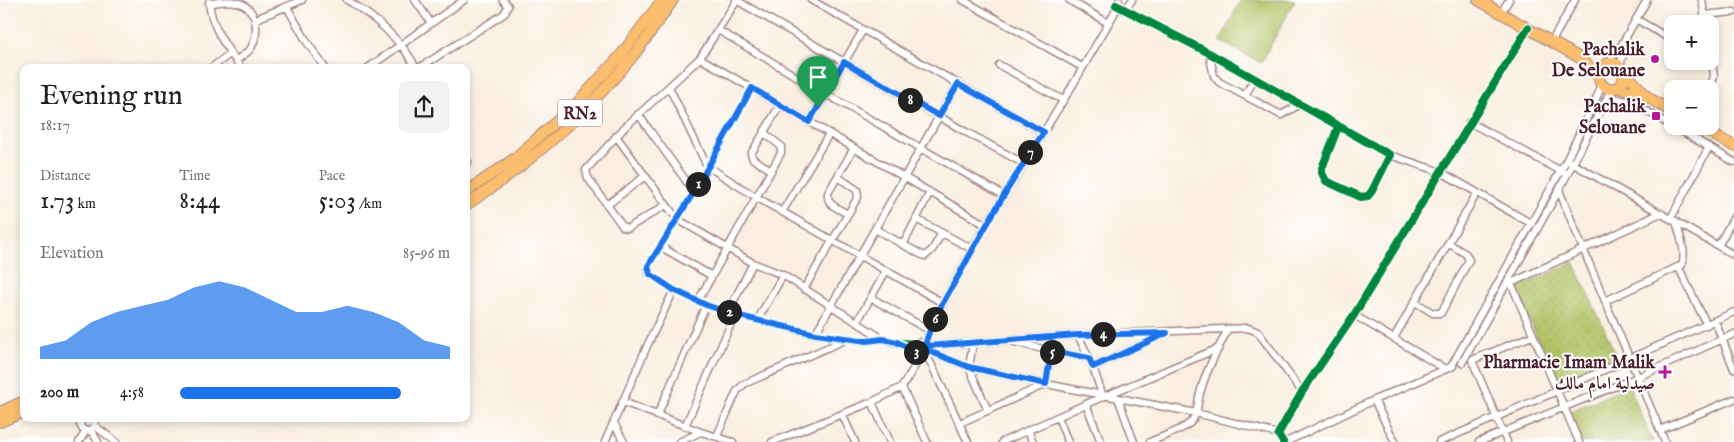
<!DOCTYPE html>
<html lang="en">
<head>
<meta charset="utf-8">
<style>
  body { margin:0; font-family:"IM FELL English",Amiri,serif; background:#f2f2f2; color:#222; height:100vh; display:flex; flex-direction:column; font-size:19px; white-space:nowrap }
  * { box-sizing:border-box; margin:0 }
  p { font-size:16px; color:#767676 }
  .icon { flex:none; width:28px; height:28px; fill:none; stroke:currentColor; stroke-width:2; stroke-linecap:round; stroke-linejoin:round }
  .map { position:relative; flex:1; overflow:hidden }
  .details { position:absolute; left:20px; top:64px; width:450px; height:358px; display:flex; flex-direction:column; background:#fff; border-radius:10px; box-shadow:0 2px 8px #0003 }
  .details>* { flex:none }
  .tools { position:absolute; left:1664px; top:15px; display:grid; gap:10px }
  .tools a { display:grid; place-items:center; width:55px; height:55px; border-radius:10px; background:#fff; box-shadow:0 2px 8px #0003; font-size:25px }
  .pin { position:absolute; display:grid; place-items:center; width:42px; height:42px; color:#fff; margin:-51px -21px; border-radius:50% 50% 50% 0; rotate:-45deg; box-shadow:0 0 5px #0007 }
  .pin .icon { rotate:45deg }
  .km { position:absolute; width:25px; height:25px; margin:-12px; border-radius:50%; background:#222; color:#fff; font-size:14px; line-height:25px; text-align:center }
  .round { display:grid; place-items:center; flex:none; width:52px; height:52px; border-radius:10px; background:#f2f2f2 }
  .summary { display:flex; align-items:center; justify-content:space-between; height:85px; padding:0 20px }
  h1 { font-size:28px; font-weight:600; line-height:38px }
  .figures { display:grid; grid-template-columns:repeat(3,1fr); gap:8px; height:85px; padding:5px 20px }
  .figures div { display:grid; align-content:center }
  .figures b { font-size:25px; font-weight:600 }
  .figures small { font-size:14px; font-weight:400 }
  .figures p { font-size:14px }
  .chart { height:140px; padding:10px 20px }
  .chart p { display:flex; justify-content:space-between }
  .chart svg { width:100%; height:90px; margin-top:5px; fill:#1a73e8; opacity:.7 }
  ul { padding:0 20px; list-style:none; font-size:16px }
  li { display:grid; grid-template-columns:80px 60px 1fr; align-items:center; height:38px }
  li i { height:12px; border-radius:6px; background:#1a73e8 }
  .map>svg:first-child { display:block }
  .park { fill:url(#park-dots); stroke:#7e7148 }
  .garden { fill:#b2c366; stroke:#7e7148 }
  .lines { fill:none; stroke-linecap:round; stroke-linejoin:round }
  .minor-casing { stroke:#a28685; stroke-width:9 }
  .trunk-casing { stroke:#a28685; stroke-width:12 }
  .minor { stroke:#fff; stroke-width:6 }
  .trunk { stroke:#fbbd6e; stroke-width:10 }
  .cycleway-casing { stroke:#fff; stroke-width:11 }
  .cycleway { stroke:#00873e; stroke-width:8 }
  .route-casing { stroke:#fff; stroke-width:10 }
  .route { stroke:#1a73e8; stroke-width:6 }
  .poi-dot { fill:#b5179e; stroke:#fff; stroke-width:2 }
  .labels { text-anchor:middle; stroke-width:4; stroke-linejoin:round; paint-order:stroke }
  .shield { fill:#fff; stroke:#80626b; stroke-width:1 }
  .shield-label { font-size:16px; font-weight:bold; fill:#4a1f2b }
  .poi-label { font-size:18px; font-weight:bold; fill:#4a1f2b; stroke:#fff; text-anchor:end }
</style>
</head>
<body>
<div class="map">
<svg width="1734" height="442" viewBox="0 0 1734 442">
  <defs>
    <pattern id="park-dots" width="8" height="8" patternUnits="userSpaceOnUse" patternTransform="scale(1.25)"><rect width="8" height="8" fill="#b2c366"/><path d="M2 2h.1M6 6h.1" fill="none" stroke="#9ba759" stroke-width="1.8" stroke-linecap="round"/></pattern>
  </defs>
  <rect width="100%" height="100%" fill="#fff"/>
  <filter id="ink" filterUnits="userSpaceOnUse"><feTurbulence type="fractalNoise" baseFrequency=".02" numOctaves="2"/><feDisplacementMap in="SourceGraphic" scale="10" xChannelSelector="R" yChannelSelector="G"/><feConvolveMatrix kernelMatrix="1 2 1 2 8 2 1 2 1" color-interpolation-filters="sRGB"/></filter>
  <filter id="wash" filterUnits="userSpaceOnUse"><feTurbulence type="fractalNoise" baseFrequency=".0096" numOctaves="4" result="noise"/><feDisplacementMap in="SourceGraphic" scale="20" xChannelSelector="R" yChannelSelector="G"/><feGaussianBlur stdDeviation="1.12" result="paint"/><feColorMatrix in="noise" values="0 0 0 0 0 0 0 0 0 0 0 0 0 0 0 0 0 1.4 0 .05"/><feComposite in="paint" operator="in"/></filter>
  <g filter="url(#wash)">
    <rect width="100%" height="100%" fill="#f9eedf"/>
    <path class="park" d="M1574,262L1617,357L1557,383L1516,289Z
      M1629,386L1653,442H1582L1568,412Z"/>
    <path class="garden" d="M1241,0H1295L1261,63L1220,41Z"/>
  </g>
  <g filter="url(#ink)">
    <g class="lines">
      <defs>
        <path id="minor" d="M347,0C372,15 403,41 416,68
          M415,0L431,23
          M736,0L966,132L1023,163
          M811,0L1043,132
          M963,0L1082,67
          M1069,0L1108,23
          M1702,0L1706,24
          M209,2C211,27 227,48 241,68
          M209,4C220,1 234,0 244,5C258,14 259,34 251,48C248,53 241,57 236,60
          M1116,5L1209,53L1390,155L1372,191L1368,196L1361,197L1326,181L1322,173V168L1338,127
          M287,7L307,42L325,68
          M1122,10L1127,7L1132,0
          M1501,13L1509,0
          M1704,15L1734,12
          M256,19L302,0
          M1636,19L1672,40
          M718,30L826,94L1003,195
          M1552,41L1575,0
          M1209,53L1214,76L1219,82L1281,115L1299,105
          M700,58L986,225
          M1608,63L1622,44L1647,0
          M999,65L1063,100
          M1620,67L1626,41
          M211,68L231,53
          M368,68L464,0
          M419,68L504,14L508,6L503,0
          M669,87L707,166L756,197L943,303
          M752,88L694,192L648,266L649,274L674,290L706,305L735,315L815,334L867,341L883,339L892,342L915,344
          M1710,89L1714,76L1710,49
          M1245,96L1254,79
          M1608,96L1633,103L1672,126
          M638,114L694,192
          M809,122L863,30
          M1469,122L1563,172
          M1673,126L1734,162
          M616,136L677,219L753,263L783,275L883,339
          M1390,155L1441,172L1532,224
          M1570,162L1734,255
          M466,163L468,162
          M771,170L753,159L751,154L780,105
          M1559,190C1593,275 1630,358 1665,442
          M607,205L645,176
          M666,205L628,228L623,227L588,178L586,170L624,128L700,58L737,0
          M782,212L829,134
          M848,214C839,209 826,205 828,193L854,148
          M1671,218L1709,147
          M916,219L972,249
          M875,229L922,255L925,256L932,250L942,233
          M903,245L930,192
          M1718,246L1734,217
          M661,247L712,276
          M1679,268L1707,325
          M804,289L858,197L857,190L838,177
          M871,298L929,330
          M698,301L781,153V146L764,133
          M1605,301L1682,265C1687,252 1679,234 1676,221
          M1415,302L1433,313H1441L1469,260L1466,254L1448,243
          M728,312L753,263
          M1354,315L1445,369
          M758,319L783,275
          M1715,321L1734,369
          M857,322L886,271
          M815,334L958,83
          M1078,335L1093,367L1102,394
          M1394,338L1477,193
          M914 348a6 6 0 1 1 12 0a6 6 0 1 1-12 0Z
          M973,343L969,367L988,411
          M925,345L929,331L943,303L986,225L1071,88L1114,14L1119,0
          M926,346L1078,335L1248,328L1258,332L1302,392
          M926,350L969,367L1046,384L1196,413L1278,434
          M925,351L968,442
          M1051,351L1089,358
          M1462,363L1559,190L1608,96L1615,89
          M1093,367L1164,334
          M1451,367L1566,161L1595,101L1599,92L1600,82
          M902,387L927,442
          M1118,398L1134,442
          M1374,400L1395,442
          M623,402L701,432L733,442
          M872,402L890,442
          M1086,404L1101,442
          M842,414L855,442
          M657,416L706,305
          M1058,417L1068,442
          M82,418L80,425L83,430L89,431L95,426L94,420L92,418
          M614,423L624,442
          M960,423L1046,384L1051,351L1014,342
          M95,426L116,442
          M685,426L735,315
          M91,430L98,442
          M1028,430L1033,442
          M1660,430L1734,399
          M717,436L737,391L744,384L847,339
          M79,442L86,431
          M605,442L648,344L674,290
          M679,442L701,432
          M772,442L872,402L902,387L923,353
          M1002,442L1086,404L1219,348
          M1150,442C1163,436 1179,432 1190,423C1197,416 1197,407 1199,398C1204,374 1217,351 1228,329
          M1283,442L1278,434L1302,392L1354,315L1528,28
          M1286,442L1374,400L1453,366
          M1439,442L1557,391L1734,312
          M1479,442L1638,377L1734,334
          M1507,442L1472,360L1532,336
          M1579,442L1511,283L1661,213"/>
        <path id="trunk" d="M1478,0L1580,58L1598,76L1600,82L1606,88L1611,89L1618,87L1623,81L1624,73
          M1598,76C1600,66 1607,61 1617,64L1649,98
          M1618,87L1649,98L1672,112
          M1697,126L1734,146
          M466,192L514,159L577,103L620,56L662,0
          M466,205C529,164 586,114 633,56C647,38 660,19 673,0
          M0,412L24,401
          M0,422L24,412"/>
      </defs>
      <use href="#minor" class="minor-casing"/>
      <use href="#trunk" class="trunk-casing"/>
      <use href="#minor" class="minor"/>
      <use href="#trunk" class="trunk"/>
      <defs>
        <path id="cycleway" d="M1116,5L1209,53L1390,155L1372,191L1368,196L1361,197L1326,181L1322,173V168L1338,127
          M752,88L694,192L648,266L649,274L674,290L706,305L735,315L815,334L867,341L883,339L892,342L915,344
          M1283,442L1278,434L1302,392L1354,315L1528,28"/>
      </defs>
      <use href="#cycleway" class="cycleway-casing"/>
      <use href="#cycleway" class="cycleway"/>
    </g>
  </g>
  <g class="lines" filter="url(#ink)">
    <defs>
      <path id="route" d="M818,107L809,122L752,88L694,192L648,266L650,274L674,290L706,305L735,315L816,334L867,341L883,339L897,342L919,354L925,351L926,346L1078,335L1167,333L1093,367L1089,358L1051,351L1046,384L969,367L926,350C926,348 926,346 925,345C932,319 947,296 960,273C986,225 1013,178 1044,132L958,84L939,116L844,62L818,107"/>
    </defs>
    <use href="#route" class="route-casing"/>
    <use href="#route" class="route"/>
  </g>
  <g class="poi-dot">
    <circle cx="1655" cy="59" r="5"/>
    <rect x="1651" y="111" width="10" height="10" rx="2.5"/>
    <path d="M1662.5 364.5h5v5h5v5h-5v5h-5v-5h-5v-5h5z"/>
  </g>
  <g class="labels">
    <rect class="shield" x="557.5" y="99.5" width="45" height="27" rx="4"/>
    <g class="shield-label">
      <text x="580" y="119">RN2</text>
    </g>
    <g class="poi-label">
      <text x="1645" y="55">Pachalik<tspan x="1645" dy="21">De Selouane</tspan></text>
      <text x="1646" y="112">Pachalik<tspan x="1646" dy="21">Selouane</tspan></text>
      <text x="1655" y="368">Pharmacie Imam Malik<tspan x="1655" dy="21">صيدلية امام مالك</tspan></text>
    </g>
  </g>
</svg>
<div class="tools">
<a>+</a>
<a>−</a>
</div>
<div class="pin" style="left:818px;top:107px;background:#1e9e55"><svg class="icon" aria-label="arrive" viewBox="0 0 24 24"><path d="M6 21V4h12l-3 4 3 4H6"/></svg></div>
<b class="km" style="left:698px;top:184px">1</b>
<b class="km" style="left:729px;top:312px">2</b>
<b class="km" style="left:916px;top:352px">3</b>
<b class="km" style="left:1103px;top:334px">4</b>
<b class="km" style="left:1052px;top:352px">5</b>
<b class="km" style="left:935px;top:319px">6</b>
<b class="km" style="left:1030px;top:152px">7</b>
<b class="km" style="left:910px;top:100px">8</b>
<section class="details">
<div class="summary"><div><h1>Evening run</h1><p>18:17</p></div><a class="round"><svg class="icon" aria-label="share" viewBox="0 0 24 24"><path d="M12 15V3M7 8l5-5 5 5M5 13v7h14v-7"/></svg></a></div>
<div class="figures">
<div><p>Distance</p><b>1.73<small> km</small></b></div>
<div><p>Time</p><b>8:44</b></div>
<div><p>Pace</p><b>5:03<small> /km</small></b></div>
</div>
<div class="chart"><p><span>Elevation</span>85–96 m</p>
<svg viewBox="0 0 160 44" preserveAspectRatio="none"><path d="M0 44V38L10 35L20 26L30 21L40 18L50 15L60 9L70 6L80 9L90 15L100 21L110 21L120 18L130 21L140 26L150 35L160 38V44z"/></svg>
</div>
<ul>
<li><b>200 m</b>4:58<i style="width:82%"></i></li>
</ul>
</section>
</div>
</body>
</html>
